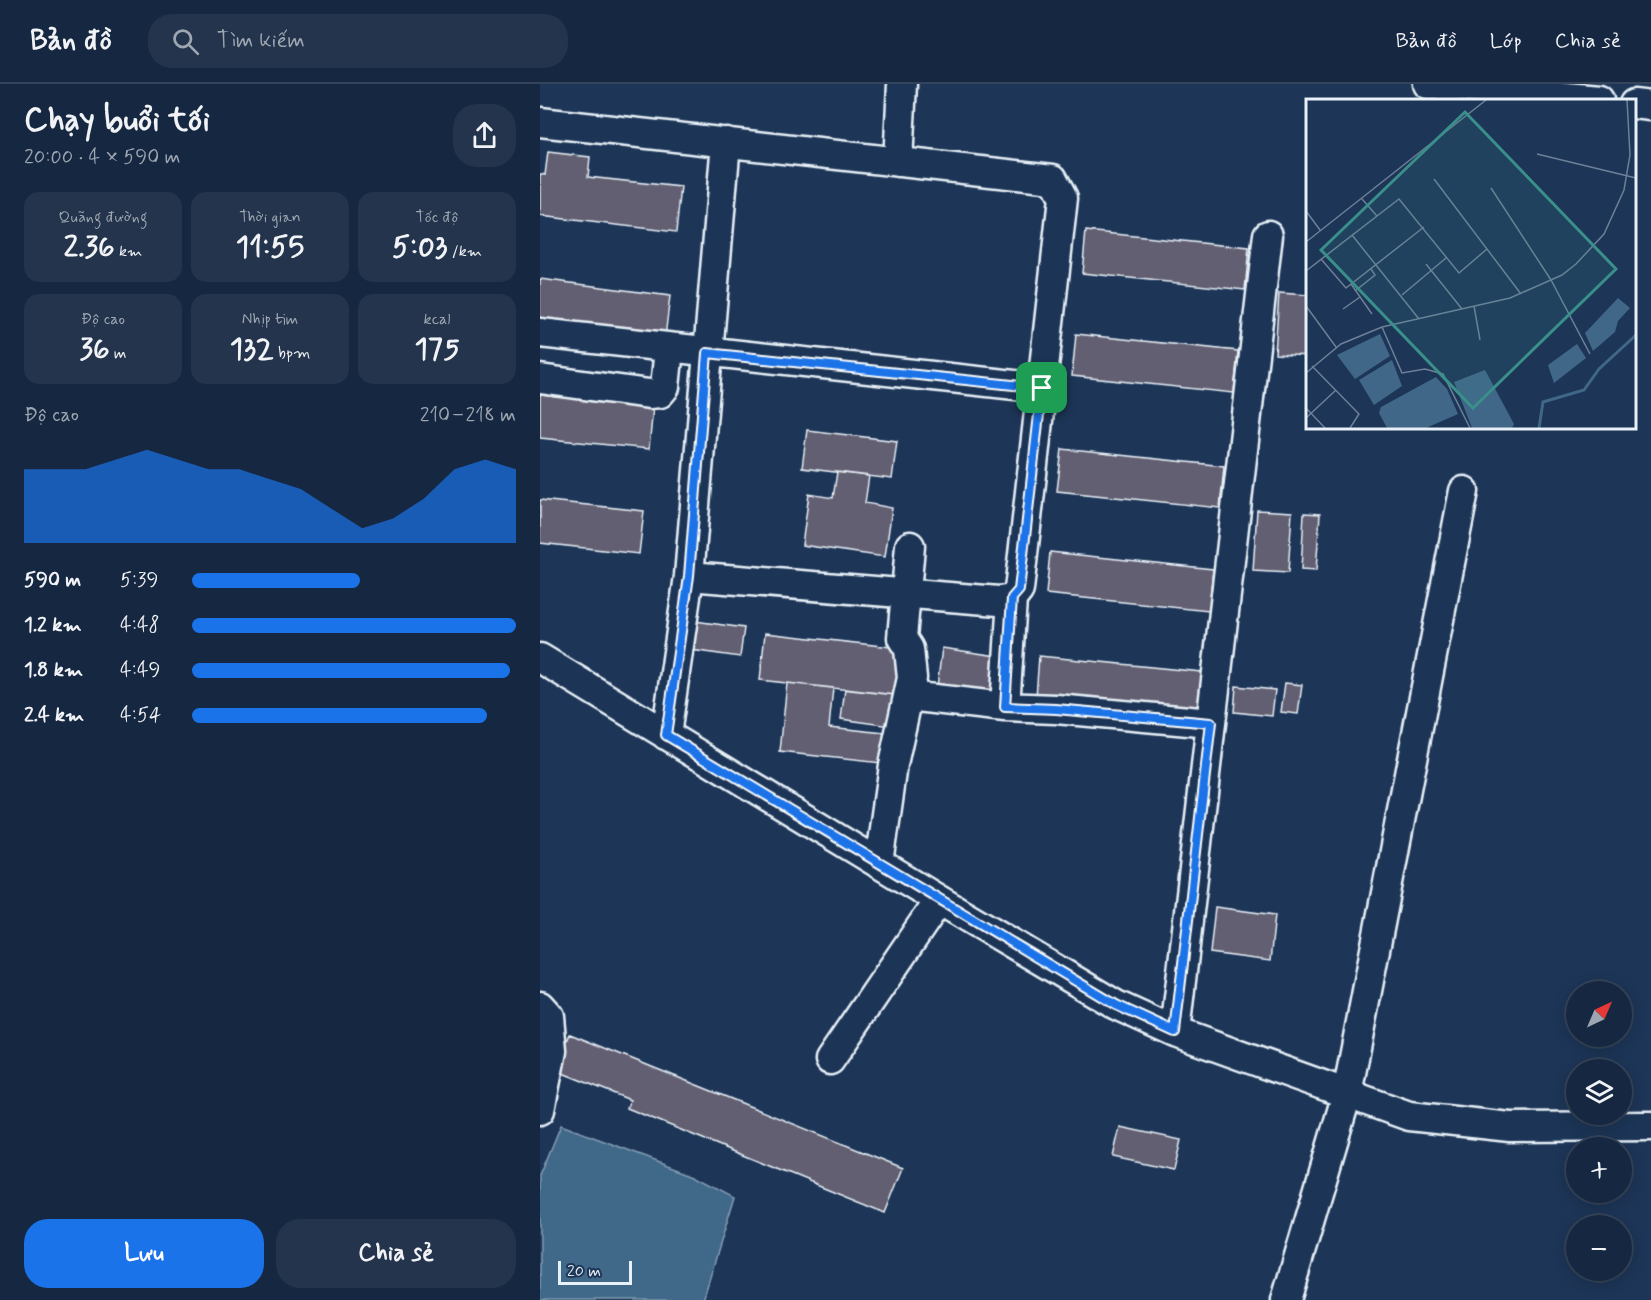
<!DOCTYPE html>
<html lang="vi">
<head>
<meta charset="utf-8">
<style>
  body { margin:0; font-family:Mynerve,sans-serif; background:#23344c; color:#f1f3f6; height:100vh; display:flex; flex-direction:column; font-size:22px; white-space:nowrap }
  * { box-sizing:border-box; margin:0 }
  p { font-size:20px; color:#9ea6b1 }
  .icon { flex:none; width:33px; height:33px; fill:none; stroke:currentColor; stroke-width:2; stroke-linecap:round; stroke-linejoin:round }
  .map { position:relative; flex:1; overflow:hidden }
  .details { display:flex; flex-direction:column; background:#162841; width:540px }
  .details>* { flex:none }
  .needle { width:39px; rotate:44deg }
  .tools { position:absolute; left:1026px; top:897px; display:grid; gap:12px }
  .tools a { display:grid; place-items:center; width:66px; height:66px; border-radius:50%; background:#162841; box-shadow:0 3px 15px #0003,0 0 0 2px #35445a; font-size:30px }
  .scale { position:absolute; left:18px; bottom:15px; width:74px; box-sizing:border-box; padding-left:6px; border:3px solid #e8f1f8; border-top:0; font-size:16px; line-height:21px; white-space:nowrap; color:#e8f1f8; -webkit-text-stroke:4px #1d3557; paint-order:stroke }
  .pin { position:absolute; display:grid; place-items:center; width:51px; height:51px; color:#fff; margin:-26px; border-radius:12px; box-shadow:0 3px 9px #0006 }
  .round { display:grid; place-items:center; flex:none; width:63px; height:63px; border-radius:24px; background:#23344c }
  .summary { display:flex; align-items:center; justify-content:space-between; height:102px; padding:0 24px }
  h1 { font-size:33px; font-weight:800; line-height:45px }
  .figures { display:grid; grid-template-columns:repeat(3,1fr); gap:9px; height:102px; padding:6px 24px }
  .figures div { display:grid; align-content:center; border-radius:15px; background:#23344c; text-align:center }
  .figures b { font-size:30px; font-weight:800 }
  .figures small { font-size:16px; font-weight:400 }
  .figures p { font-size:16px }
  .chart { height:168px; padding:12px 24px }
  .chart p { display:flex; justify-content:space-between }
  .chart svg { width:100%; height:108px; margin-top:6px; fill:#1a73e8; opacity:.7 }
  .cta { display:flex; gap:12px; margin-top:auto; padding:12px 24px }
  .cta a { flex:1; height:69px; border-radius:24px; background:#1a73e8; color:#fff; font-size:24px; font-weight:800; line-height:69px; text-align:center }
  .cta a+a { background:#23344c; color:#f1f3f6 }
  ul { padding:0 24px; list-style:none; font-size:20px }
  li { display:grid; grid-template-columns:96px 72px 1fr; align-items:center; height:45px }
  li i { height:15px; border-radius:8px; background:#1a73e8 }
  header { display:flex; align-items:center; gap:36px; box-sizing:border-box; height:84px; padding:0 30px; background:#162841; border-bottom:2px solid #35445a }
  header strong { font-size:28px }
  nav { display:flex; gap:33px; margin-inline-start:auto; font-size:21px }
  .search { width:420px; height:54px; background:#23344c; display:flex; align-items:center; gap:15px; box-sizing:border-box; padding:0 21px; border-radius:24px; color:#9ea6b1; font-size:22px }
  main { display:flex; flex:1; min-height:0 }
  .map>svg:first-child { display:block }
  .water { fill:#406788; stroke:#839eb5; stroke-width:1.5 }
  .building { fill:#635f72; stroke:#e8f1f8; stroke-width:1.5 }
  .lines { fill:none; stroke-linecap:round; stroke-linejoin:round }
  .minor-casing { stroke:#e8f1f8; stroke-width:33 }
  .minor { stroke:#1d3557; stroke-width:28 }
  .route-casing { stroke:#fff; stroke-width:12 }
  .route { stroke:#1a73e8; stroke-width:8 }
  .inset-river { fill:none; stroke:#406788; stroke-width:3 }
  .inset-road { fill:none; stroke:#6e8097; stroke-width:1.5 }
  .view { fill:#3a8f8a; fill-opacity:0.15; stroke:#3a8f8a; stroke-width:3 }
  .inset-edge { fill:none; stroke:#e8f1f8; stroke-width:3 }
</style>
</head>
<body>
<header>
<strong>Bản đồ</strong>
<div class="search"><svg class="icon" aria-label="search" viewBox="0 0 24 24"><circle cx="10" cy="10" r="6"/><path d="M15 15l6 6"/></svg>Tìm kiếm</div>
<nav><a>Bản đồ</a><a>Lớp</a><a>Chia sẻ</a></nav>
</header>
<main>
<section class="details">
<div class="summary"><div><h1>Chạy buổi tối</h1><p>20:00 · 4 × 590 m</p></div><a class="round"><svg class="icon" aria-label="share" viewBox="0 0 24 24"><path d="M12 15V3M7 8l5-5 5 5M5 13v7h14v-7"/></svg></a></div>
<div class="figures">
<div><p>Quãng đường</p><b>2.36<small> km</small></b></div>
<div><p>Thời gian</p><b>11:55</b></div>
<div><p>Tốc độ</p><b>5:03<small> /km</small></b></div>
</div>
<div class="figures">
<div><p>Độ cao</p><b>36<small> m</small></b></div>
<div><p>Nhịp tim</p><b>132<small> bpm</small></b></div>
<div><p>kcal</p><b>175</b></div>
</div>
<div class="chart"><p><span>Độ cao</span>210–218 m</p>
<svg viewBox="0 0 160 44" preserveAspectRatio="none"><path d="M0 44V14L10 14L20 14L30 10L40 6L50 10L60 14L70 14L80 18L90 22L100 30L110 38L120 34L130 26L140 14L150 10L160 14V44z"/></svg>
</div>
<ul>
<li><b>590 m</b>5:39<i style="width:52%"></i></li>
<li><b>1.2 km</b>4:48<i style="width:100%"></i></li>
<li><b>1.8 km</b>4:49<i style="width:98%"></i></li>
<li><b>2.4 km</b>4:54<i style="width:91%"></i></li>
</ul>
<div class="cta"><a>Lưu</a><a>Chia sẻ</a></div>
</section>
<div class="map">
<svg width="1111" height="1216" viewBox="0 0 1111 1216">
  <rect width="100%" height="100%" fill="#1d3557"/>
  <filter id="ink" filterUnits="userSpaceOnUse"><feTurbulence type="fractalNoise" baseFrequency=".0167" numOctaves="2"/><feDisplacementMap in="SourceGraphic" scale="12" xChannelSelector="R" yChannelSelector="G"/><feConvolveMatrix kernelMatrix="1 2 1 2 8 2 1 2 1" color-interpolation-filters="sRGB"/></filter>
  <g filter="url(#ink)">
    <path class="water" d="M21,1041L155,1091L195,1112L163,1216H0V1092Z"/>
    <path class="building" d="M8,68L50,73L48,93L141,103L136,148L0,132V90L5,91Z
      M546,147L709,164L705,206L542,189Z
      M0,195L130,212L125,253L0,236Z
      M739,209L768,211V272L735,270Z
      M536,250L698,267L694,309L532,292Z
      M0,311L113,323L109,365L0,354Z
      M267,346L357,357L352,395L262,384Z
      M522,365L684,382L680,424L517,407Z
      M297,388L329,392L325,419L352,424L345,473L262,461L269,410L293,414Z
      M0,416L104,427L99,470L0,459Z
      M717,426L752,428L748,489L713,487Z
      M764,429L780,430L776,487L761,486Z
      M510,468L673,485L669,527L506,510Z
      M155,537L204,544L200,573L151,566Z
      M225,549L360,564L355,611L220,596Z
      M402,564L457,572L452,611L397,603Z
      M499,572L662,588L658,630L496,613Z
      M247,599L293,604L289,643L344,649L341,679L240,668Z
      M745,599L762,601L758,630L741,628Z
      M696,602L735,606L732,632L694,628Z
      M305,605L355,611L351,642L301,635Z
      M675,823L735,831L730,877L670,869Z
      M30,950L363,1084L345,1129L87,1024L90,1016L15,986Z
      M580,1043L641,1056L634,1086L573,1073Z"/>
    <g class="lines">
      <defs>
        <path id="minor" d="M888,0L1059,16
          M1094,20L1111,22
          M0,38L513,95L523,114L479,506L472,515L465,623L516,625L671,639
          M358,78L362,0
          M0,249L502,304
          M0,295L109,310L120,309L125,303L129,265
          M149,492L459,517L472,515
          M0,574L399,816L576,921L635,948L869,1032L970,1043L1111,1042
          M368,612L465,623
          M126,651L149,492L186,58
          M339,780L353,681L372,594L369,565L362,554L370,462
          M0,922L9,932L12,967L0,1026
          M635,948L728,151
          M290,976L399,816
          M746,1216L807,1010L924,407"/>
      </defs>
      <use href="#minor" class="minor-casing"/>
      <use href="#minor" class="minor"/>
    </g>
  </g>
  <g class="lines" filter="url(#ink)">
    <defs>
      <path id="route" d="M167,269L502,304L479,506L472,514L465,623L516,625L671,639L635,948L576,921L126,651L149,492Z"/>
    </defs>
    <use href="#route" class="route-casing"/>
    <use href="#route" class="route"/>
  </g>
  <g transform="translate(766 15)">
    <rect width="330" height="330" fill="#1d3557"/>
    <path d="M312,199L324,209L312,222L309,233L287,252L279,234ZM74,235L84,257L49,280L31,256ZM271,245L280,259L248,284L242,266ZM86,261L96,287L68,306L53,281ZM179,271L208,325L206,329H166L148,283ZM130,278L141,290L152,315L120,329H81L73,314L75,308Z" fill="#406788"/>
    <path class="inset-river" d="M233,329L237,303L278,291L293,270L330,236"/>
    <path class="inset-road" d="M231,55L330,79M128,80L215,195M185,89L245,181L284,255M56,100L71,117M0,112L14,131M46,136L113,220M0,143L180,1M15,160L40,189L118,128M120,165L156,210M0,172L93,100L153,174L181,150M45,185L66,215M49,192L69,176L65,170M96,196L140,159M0,207L30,248M168,207L174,241M37,210L54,198M76,228L96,274L119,270L137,275L164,329M6,267L53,315L44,329M0,274L35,245L76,228L204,199L256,176L270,165L298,135L318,91L324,56L321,1M0,309L19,329M0,319L30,291"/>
    <path class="view" d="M159,13L310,170L167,309L15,151Z"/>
    <rect width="330" height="330" class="inset-edge"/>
  </g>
</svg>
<div class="tools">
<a><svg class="needle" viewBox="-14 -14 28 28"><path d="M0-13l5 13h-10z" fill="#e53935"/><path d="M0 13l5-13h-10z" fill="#9ea6b1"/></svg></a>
<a><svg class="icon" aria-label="layers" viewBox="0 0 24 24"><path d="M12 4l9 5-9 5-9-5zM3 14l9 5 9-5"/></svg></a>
<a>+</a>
<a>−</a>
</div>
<div class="scale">20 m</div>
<div class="pin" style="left:502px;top:304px;background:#1e9e55"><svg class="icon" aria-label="arrive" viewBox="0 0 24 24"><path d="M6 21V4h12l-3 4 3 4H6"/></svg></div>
</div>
</main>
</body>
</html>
